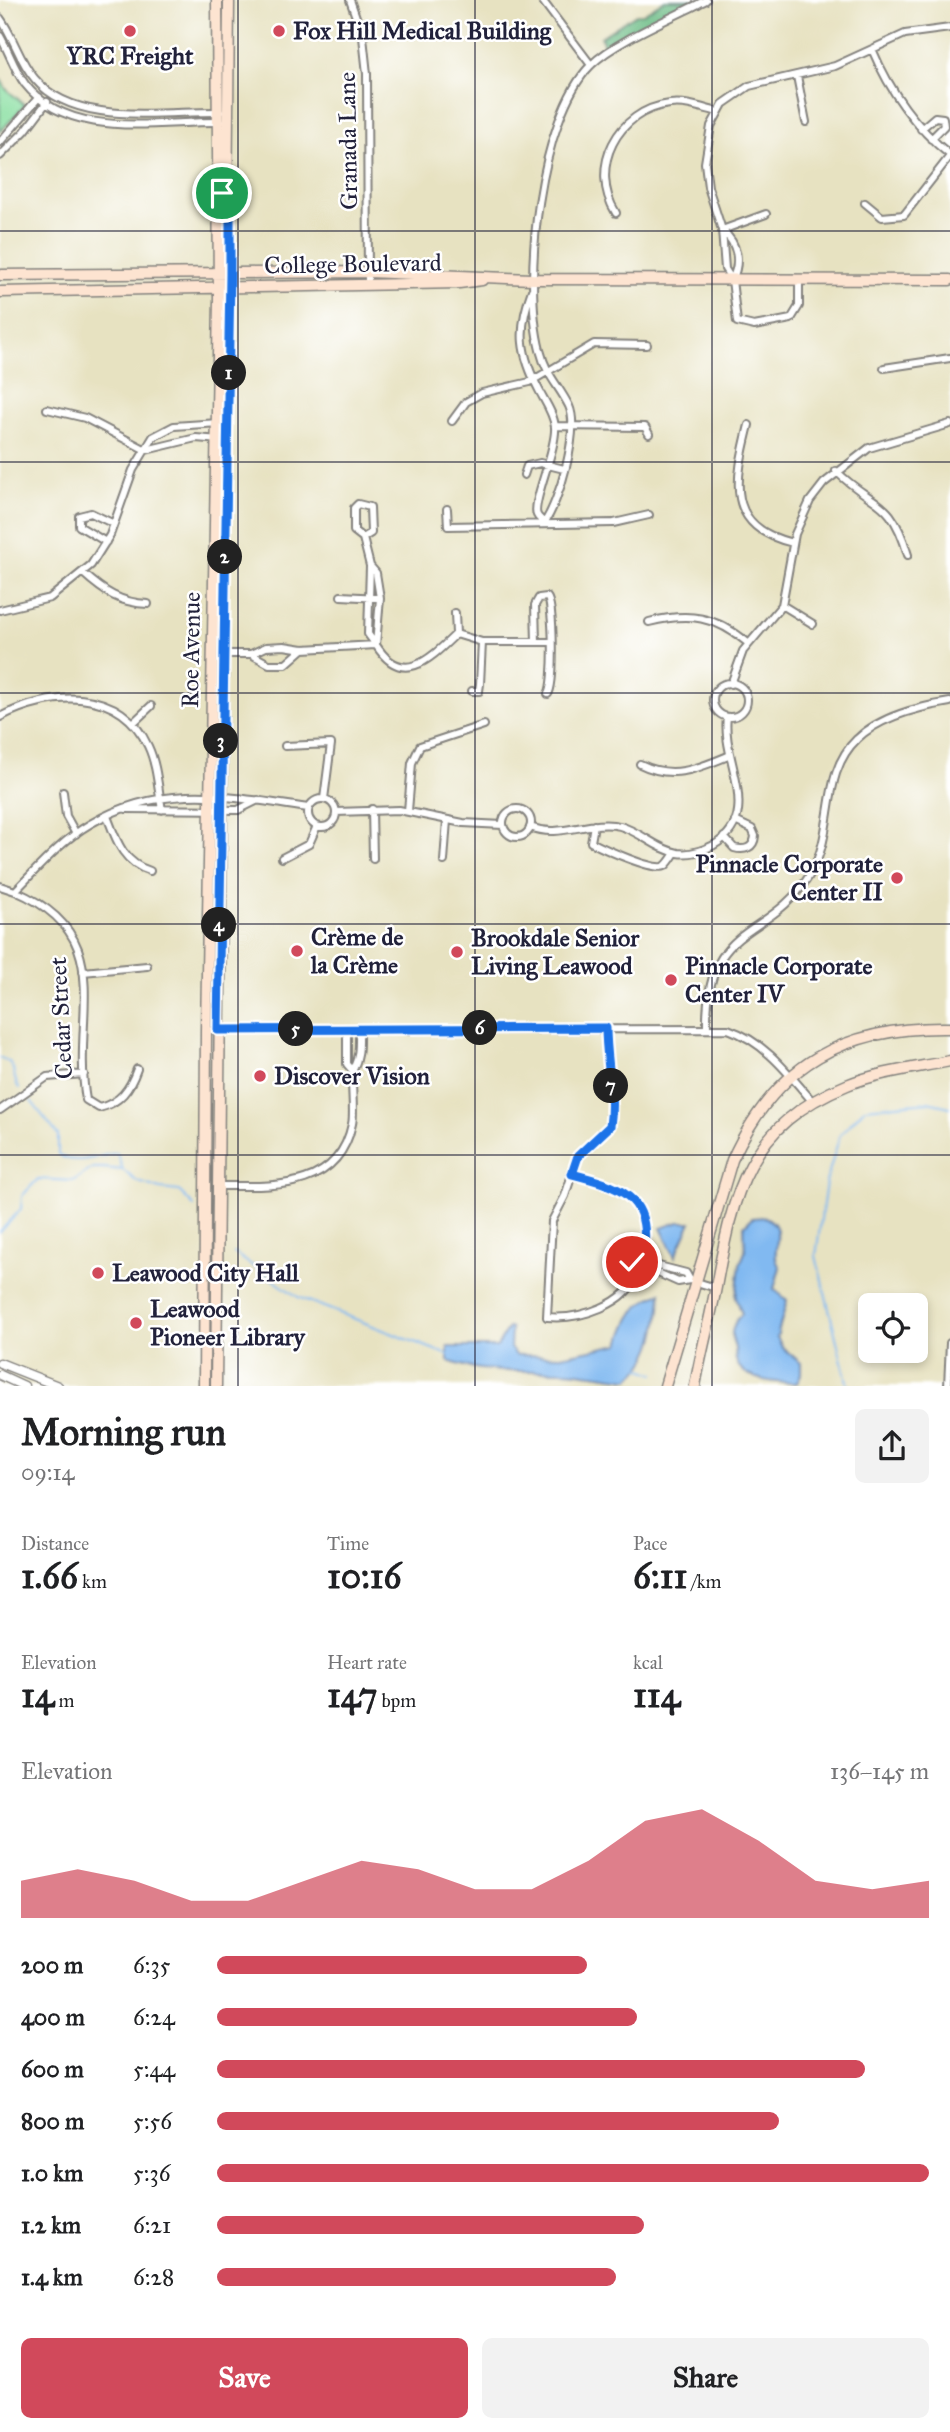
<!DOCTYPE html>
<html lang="en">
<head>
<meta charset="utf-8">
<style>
  body { margin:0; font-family:"IM FELL Great Primer",serif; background:#f2f2f2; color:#202124; height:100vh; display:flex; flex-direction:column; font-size:26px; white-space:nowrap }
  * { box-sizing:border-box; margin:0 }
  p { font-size:23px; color:#757577 }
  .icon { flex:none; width:38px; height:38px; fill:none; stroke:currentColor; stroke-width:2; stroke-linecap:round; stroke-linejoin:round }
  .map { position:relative; height:1386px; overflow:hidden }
  .drawer { display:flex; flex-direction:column; background:#fff; flex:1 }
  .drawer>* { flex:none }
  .buttons { position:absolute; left:858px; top:1293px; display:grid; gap:14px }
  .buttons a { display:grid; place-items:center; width:70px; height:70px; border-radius:10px; background:#fff; box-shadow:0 4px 10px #0003; font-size:35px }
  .pin { position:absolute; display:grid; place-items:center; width:60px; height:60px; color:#fff; margin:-30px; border:4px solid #fff; border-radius:50%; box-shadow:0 2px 7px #0007 }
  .km { position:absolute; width:35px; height:35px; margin:-18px; border-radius:50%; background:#222; color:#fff; font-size:19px; line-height:35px; text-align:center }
  .round { display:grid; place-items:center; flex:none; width:74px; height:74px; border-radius:10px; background:#f2f2f2 }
  .overview { display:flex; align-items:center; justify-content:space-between; height:119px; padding:0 21px }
  h1 { font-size:38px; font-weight:700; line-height:52px }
  .stats { display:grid; grid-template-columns:repeat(3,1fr); gap:10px; height:119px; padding:7px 21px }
  .stats div { display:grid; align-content:center }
  .stats b { font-size:35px; font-weight:700 }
  .stats small { font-size:19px; font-weight:400 }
  .stats p { font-size:19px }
  .chart { height:196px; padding:14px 21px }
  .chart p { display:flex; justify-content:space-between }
  .chart svg { width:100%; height:126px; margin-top:7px; fill:#d1495b; opacity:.7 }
  .action { display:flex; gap:14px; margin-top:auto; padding:14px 21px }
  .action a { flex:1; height:80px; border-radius:10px; background:#d1495b; color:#fff; font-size:28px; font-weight:700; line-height:80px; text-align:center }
  .action a+a { background:#f2f2f2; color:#202124 }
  ul { padding:0 21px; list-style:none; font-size:23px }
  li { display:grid; grid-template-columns:112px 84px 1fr; align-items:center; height:52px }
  li i { height:18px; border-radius:9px; background:#d1495b }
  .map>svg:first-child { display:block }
  .green { fill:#8adfa2; stroke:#56806e; stroke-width:2 }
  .forest { fill:#6fbe88; stroke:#487062; stroke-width:2 }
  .water { fill:#81b9f1; stroke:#526e96; stroke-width:2 }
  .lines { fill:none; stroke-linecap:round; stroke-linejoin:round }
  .stream { stroke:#81b9f1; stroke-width:2 }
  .minor-casing { stroke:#84827e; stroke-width:10 }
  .tertiary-casing { stroke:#84827e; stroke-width:11 }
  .secondary-casing { stroke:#84827e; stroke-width:13 }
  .minor { stroke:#fff; stroke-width:6 }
  .tertiary { stroke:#fff; stroke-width:8 }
  .secondary { stroke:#fde4d1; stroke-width:10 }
  .route-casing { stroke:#fff; stroke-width:14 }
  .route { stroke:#1a73e8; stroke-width:9 }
  .grid { fill:none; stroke:#22223b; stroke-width:2; stroke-opacity:0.55 }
  .poi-dot { fill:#d1495b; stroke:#fff; stroke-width:2.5 }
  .labels { text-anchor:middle; stroke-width:5; stroke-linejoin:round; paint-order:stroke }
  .poi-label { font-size:24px; font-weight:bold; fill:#22223b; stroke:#fff; text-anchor:start }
  .street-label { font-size:24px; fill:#22223b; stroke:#fff }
</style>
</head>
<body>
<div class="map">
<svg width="950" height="1386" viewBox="0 0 950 1386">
  <rect width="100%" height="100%" fill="#fff"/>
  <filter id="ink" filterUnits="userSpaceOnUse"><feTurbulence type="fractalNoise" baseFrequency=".0143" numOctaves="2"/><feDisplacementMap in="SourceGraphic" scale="14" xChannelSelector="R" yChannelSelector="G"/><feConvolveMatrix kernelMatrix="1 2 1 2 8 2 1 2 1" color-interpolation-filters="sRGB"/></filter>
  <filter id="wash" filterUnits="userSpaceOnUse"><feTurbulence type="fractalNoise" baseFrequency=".00686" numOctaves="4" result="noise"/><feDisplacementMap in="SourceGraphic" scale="28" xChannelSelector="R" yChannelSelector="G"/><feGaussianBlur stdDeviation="1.57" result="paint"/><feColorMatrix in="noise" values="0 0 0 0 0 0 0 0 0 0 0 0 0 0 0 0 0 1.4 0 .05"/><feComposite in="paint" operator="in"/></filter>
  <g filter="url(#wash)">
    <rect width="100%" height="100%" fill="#e7e2c1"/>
    <path class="green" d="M0,78L6,89L25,105L0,132Z"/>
    <path class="forest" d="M665,0H693L640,25L610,46H604L601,37L636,14H643Z"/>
    <path class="water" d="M765,1217C790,1229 767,1251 780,1267L774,1289L787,1300L777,1337L782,1347L801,1363V1374L797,1383C781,1383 742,1382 736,1360C735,1355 736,1350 734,1344C729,1333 734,1321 742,1314L736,1297L740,1264L745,1252L744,1226L752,1218Z
      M679,1222H691L675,1257L661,1228Z
      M661,1293C660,1322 654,1360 629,1379C606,1377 583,1371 560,1371C520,1370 486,1375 448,1361V1347H497L508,1328H511L510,1348L516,1355L561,1356L620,1344C627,1319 636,1302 661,1293Z"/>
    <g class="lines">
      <path class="stream" d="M0,1058C19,1063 10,1074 19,1088
        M31,1101L58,1135V1154C73,1167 100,1155 117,1153L123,1170
        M0,1232L21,1209L22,1196L38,1179L73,1181L93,1168H103L123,1170L136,1181L160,1189L179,1191L194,1206
        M234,1253L298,1297L448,1355
        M640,1368L655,1374
        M848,1386L816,1256L826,1182L840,1135L865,1108L928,1102L950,1107"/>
    </g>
  </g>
  <g filter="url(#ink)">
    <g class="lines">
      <defs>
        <path id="minor" d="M350,0L363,37L367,74L368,284
          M542,0L591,65
          M0,18C14,37 19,61 35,79C75,127 163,111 220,112
          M0,36C9,52 14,69 25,84C70,141 157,121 220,122
          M872,49C890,92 914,126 950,155
          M797,76L806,122
          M921,129L935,117L943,118L944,126L931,139
          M0,142L39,97
          M0,156L25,131L47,102
          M865,203L882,217L904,215L950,156
          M616,213C588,168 617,110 670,104C687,102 702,108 718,112
          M722,230C738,244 741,262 732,280
          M722,230L766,214
          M799,281V306L791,319L754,326L737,322L732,280L725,269L722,230L708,187L705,163L711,126L723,104L749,86L835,66L905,34L950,28
          M532,290C517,330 520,354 540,392C546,403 554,415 555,427C557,449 531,504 537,515C538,518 542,520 544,523C559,503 580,430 569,406C558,384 547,377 540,350C522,282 539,117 591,65C615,41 674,17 706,0
          M884,368L950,358
          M47,409L85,418L146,450
          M452,421L466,402L482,393L530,382L594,344L647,345
          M749,425C736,478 723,527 793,543
          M555,426L645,427L649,434
          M146,450L196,438L220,440
          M836,471C874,508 891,496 908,555
          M524,475L527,466L540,463L564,469
          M447,509L448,526L614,523L649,515
          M363,538L371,533L370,507L358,504L354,508V531L363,538L370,566L376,573L380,598L376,645
          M106,542L79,526V516L91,513L114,524
          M370,566L368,634L376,645
          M83,573C104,592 120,603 148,604
          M341,596L380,598
          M782,605L813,624
          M0,610L50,598L91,565L110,535L133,470L153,437L174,426L219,423
          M455,613L456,634
          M649,622C689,612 716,616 748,643
          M536,642L535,605L539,598L547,597C554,604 555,684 548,694
          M223,654H251L266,647L284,646L303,649L376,645C403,688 431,658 456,634L482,642H550
          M251,654L269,664H286L303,649
          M713 700a17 17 0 1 1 34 0a17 17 0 1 1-34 0Z
          M731,684L743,651L782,605L795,534L810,501L824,483L869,448L950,424
          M472,691H479L480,684L482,642
          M0,717C50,691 120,686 148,746C157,765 158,788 162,810
          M133,723L151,706
          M285,746L331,744L324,799
          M640,764C672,780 697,769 728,756
          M63,792L66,816L76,834
          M308 813a14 14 0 1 1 28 0a14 14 0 1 1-28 0Z
          M126,809L238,810L258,800
          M372,809L373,859
          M503 823a14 14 0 1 1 28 0a14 14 0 1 1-28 0Z
          M408,811L412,763L420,746L484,725
          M336,812L399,810L463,823L503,825
          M107,816C116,840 123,863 150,871
          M594,825L591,842C602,848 655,872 665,866C669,863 673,856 675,853
          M530,827C560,839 590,819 620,826C641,832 656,849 678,853C691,855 702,851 714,845C764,816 721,760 727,717
          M724,837L734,848C745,851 754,848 755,836L752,829L735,821
          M282,858L309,844L317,826
          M444,861L447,820
          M0,886L15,891C38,868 61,841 90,824C163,781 231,797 309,808
          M15,891C120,936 71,1013 86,1100L99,1108C120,1103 130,1089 137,1069
          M83,972L147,966
          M606,1028C606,1061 616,1093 609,1126L578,1156L565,1196L552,1221L547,1317C579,1320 628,1305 638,1272
          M707,1028C705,918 769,943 811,873C836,830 820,774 857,739C880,716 919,707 950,702
          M347,1029V1064L353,1071
          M206,1030L728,1029C765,1042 788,1073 813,1102
          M0,1110L47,1077L84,1074
          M572,1174C618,1186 653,1196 643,1253
          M218,1186C271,1186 338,1192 352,1124C355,1112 350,1077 353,1070C360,1055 359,1046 359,1029
          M631 1263a10 10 0 1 1 20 0a10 10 0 1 1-20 0Z
          M651,1264L686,1273L690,1280L716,1288
          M649,1269L678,1282L690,1280
          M948,1386L950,1343"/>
        <path id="tertiary" d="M0,1363L58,1386
          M0,1375L24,1386"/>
        <path id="secondary" d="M0,275L368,272L532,279L950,280
          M0,292L459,283L482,280
          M204,1386L206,1030L219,299L217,0
          M216,1386C219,924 228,462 229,0
          M665,1386L732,1160C776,1063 845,1026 950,1028
          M695,1386C701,1352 710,1320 716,1287C733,1192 748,1125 847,1085C879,1072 916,1068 950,1061"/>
      </defs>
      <use href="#minor" class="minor-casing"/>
      <use href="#tertiary" class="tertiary-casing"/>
      <use href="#secondary" class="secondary-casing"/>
      <use href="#minor" class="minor"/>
      <use href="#tertiary" class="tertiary"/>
      <use href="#secondary" class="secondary"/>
    </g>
  </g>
  <g class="lines" filter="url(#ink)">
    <defs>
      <path id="route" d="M222,193L224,204L230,210V274L218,1030L606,1028C606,1061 615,1093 610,1126L578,1156L572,1174C618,1186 653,1196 643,1253L634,1256L632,1262"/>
    </defs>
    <use href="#route" class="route-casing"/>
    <use href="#route" class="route"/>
  </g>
  <path class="grid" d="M238,0V1386M475,0V1386M712,0V1386M0,231H950M0,462H950M0,693H950M0,924H950M0,1155H950"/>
  <g class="poi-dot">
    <circle cx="130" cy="31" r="7"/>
    <circle cx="279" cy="31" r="7"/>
    <circle cx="897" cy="878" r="7"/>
    <circle cx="297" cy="951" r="7"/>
    <circle cx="457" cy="952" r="7"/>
    <circle cx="671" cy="980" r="7"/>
    <circle cx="260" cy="1076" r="7"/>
    <circle cx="98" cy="1273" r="7"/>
    <circle cx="136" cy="1323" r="7"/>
  </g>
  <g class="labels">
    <g class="poi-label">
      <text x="293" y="39">Fox Hill Medical Building</text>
      <text x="130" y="64" text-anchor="middle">YRC Freight</text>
      <text x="883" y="872" text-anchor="end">Pinnacle Corporate<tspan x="883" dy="28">Center II</tspan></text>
      <text x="311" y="945">Crème de<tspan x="311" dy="28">la Crème</tspan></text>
      <text x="471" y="946">Brookdale Senior<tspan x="471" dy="28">Living Leawood</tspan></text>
      <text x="685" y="974">Pinnacle Corporate<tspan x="685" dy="28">Center IV</tspan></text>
      <text x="274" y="1084">Discover Vision</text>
      <text x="112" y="1281">Leawood City Hall</text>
      <text x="150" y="1317">Leawood<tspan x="150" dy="28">Pioneer Library</tspan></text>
    </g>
    <g class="street-label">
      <text transform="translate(348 141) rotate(-91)" y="8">Granada Lane</text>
      <text transform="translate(353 264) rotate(-1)" y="8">College Boulevard</text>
      <text transform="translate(191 650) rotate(-89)" y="8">Roe Avenue</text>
      <text transform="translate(61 1018) rotate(-93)" y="8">Cedar Street</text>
    </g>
  </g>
</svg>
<div class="buttons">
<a><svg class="icon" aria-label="locate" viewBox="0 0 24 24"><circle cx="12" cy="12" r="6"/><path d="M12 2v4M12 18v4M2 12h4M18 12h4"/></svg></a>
</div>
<div class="pin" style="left:222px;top:193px;background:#1e9e55"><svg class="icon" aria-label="arrive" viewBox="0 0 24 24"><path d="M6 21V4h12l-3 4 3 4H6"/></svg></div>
<div class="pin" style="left:632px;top:1262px;background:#d93025"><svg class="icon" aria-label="check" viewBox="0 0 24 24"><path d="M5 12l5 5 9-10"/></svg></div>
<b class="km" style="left:229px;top:373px">1</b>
<b class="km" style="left:225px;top:557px">2</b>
<b class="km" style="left:221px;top:741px">3</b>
<b class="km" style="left:219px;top:925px">4</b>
<b class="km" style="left:296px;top:1029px">5</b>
<b class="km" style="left:480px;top:1028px">6</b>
<b class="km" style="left:611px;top:1086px">7</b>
</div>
<section class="drawer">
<div class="overview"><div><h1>Morning run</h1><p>09:14</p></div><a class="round"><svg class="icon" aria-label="share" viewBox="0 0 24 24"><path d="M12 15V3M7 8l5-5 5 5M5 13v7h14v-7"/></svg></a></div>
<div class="stats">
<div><p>Distance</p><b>1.66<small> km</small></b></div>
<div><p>Time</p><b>10:16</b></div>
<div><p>Pace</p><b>6:11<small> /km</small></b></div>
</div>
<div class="stats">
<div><p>Elevation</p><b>14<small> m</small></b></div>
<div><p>Heart rate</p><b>147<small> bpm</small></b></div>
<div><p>kcal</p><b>114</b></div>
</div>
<div class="chart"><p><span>Elevation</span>136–145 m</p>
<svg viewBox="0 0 160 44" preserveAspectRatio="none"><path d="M0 44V31L10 27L20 31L30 38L40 38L50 31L60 24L70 27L80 34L90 34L100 24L110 10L120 6L130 17L140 31L150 34L160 31V44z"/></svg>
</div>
<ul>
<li><b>200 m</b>6:35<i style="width:52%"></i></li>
<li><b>400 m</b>6:24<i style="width:59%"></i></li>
<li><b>600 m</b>5:44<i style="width:91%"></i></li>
<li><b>800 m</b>5:56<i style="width:79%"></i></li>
<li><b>1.0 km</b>5:36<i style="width:100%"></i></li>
<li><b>1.2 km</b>6:21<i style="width:60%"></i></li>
<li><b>1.4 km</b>6:28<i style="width:56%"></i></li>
</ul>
<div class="action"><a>Save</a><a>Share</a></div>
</section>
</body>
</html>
